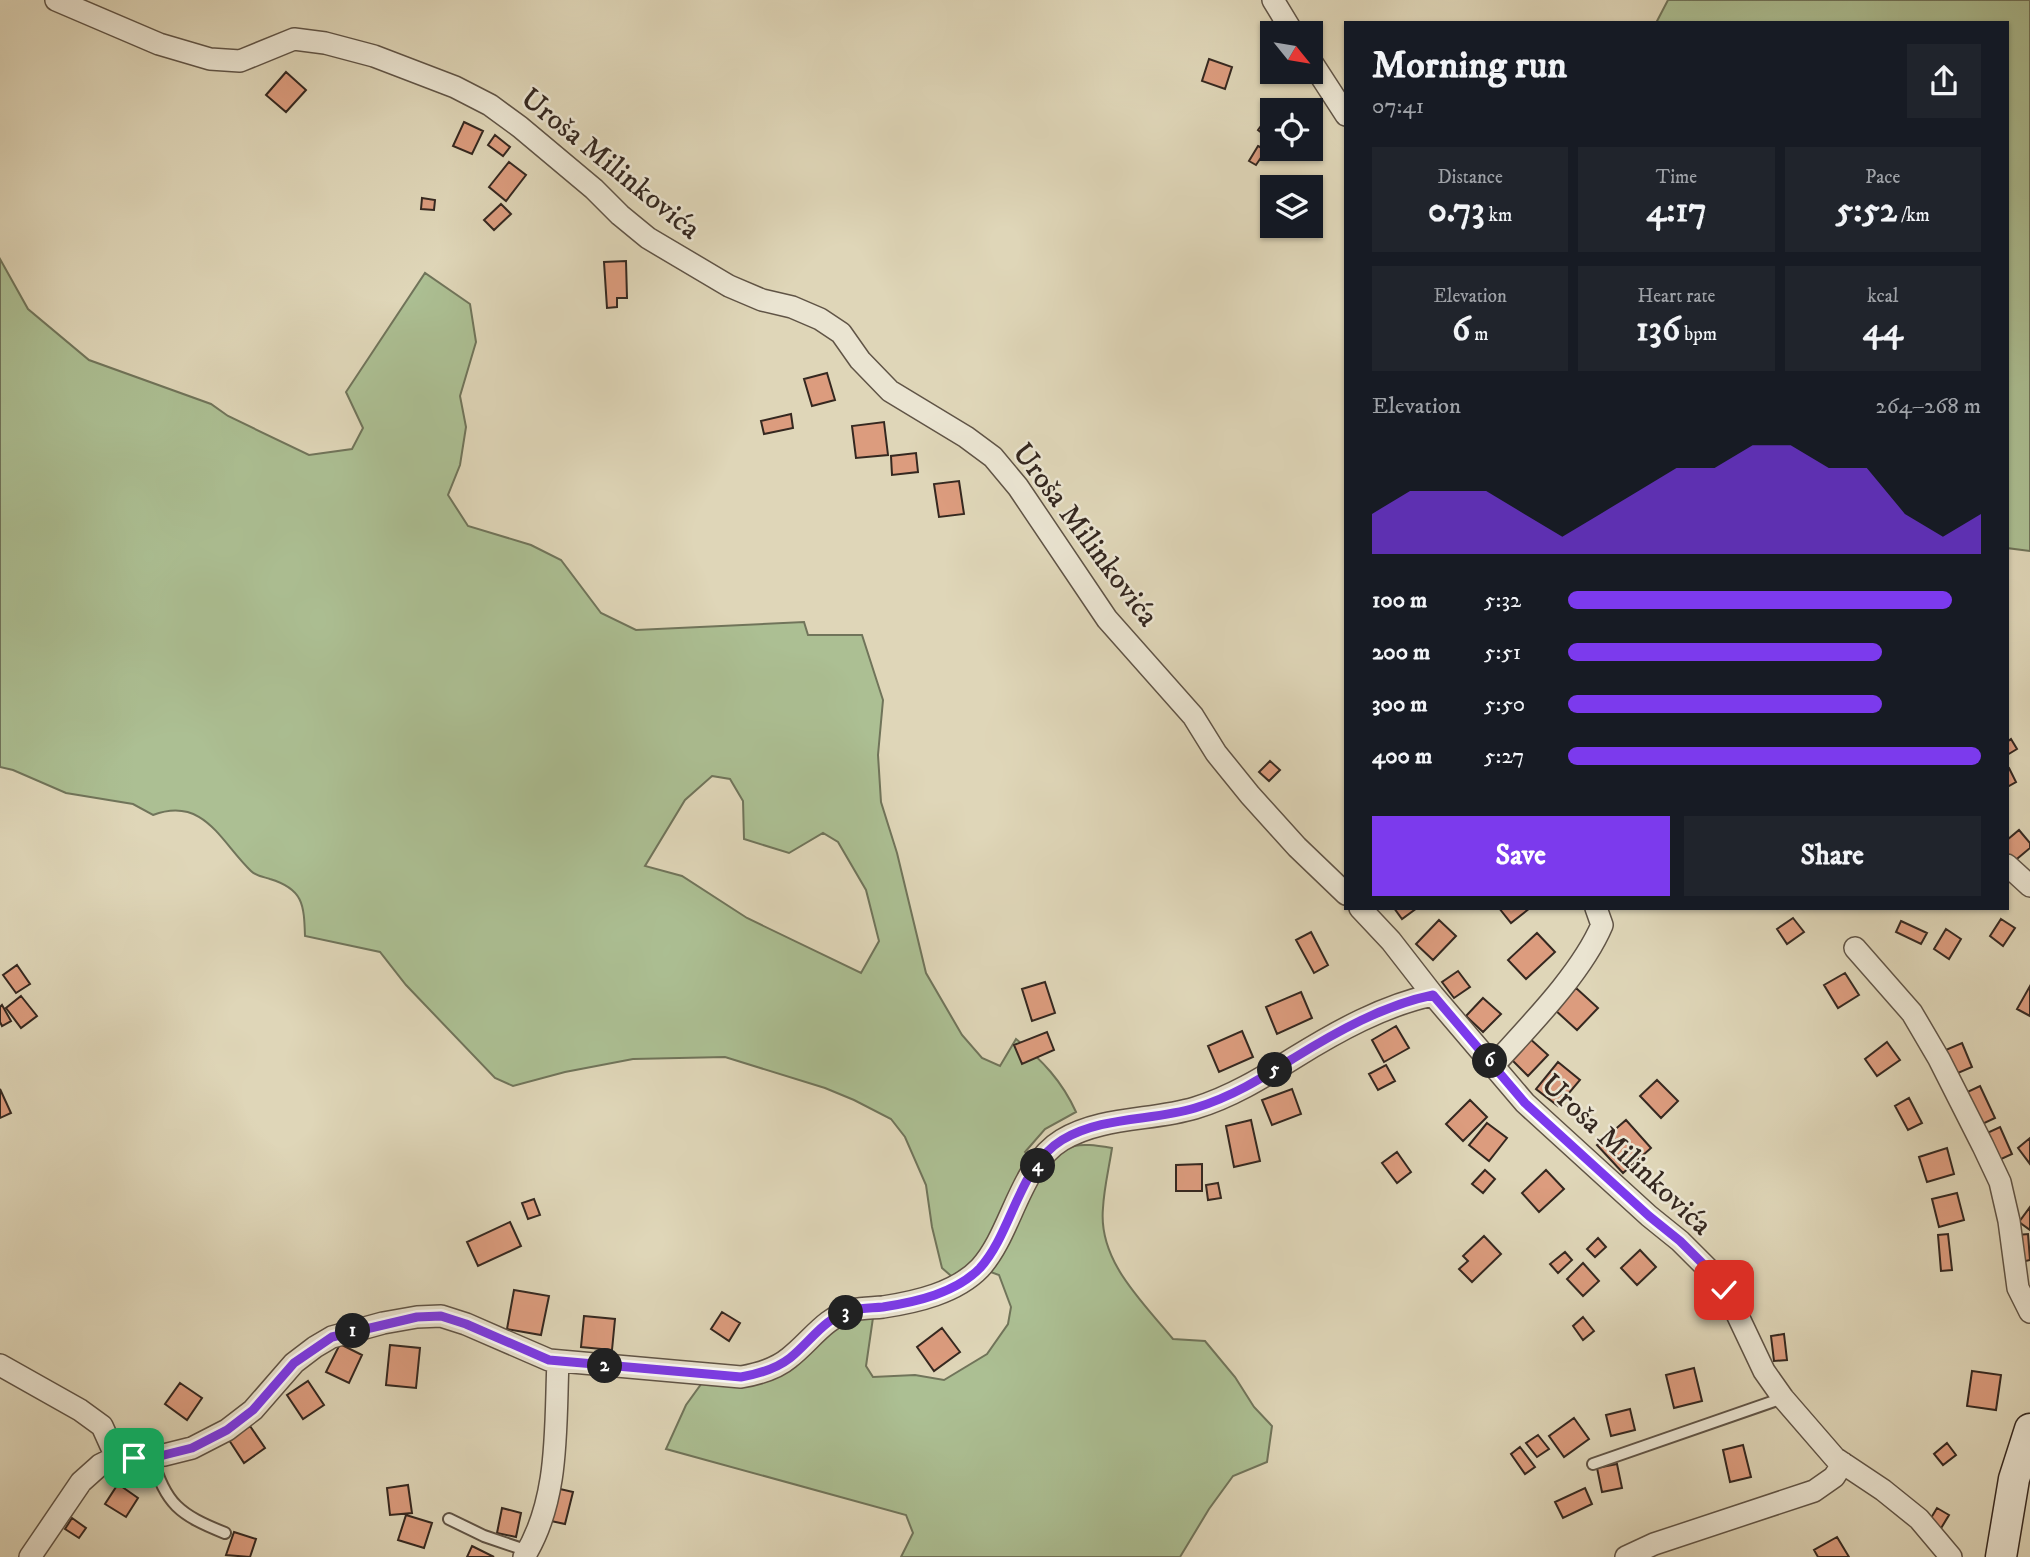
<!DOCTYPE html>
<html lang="en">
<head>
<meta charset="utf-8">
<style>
  body { margin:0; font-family:"IM FELL DW Pica",serif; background:#20242c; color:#f1f3f6; height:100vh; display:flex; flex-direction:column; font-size:26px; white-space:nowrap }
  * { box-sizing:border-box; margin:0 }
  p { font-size:23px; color:#9ea1a6 }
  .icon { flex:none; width:38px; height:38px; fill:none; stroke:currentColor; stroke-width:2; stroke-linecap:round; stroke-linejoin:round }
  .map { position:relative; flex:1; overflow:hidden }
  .drawer { position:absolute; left:1344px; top:21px; width:665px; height:889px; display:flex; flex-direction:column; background:#171b24; border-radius:0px; box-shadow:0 2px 5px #0004 }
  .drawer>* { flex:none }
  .needle { width:46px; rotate:120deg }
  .tools { position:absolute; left:1260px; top:21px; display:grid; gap:14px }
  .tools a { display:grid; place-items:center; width:63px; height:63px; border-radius:0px; background:#171b24; box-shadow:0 2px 5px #0004; font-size:35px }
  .pin { position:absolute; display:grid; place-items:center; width:60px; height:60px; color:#fff; margin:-30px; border-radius:14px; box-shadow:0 4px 10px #0006 }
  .km { position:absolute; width:35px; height:35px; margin:-18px; border-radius:50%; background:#222; color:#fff; font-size:19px; line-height:35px; text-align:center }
  .round { display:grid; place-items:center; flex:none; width:74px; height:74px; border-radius:0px; background:#20242c }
  .head { display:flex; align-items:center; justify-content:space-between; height:119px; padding:0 28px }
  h1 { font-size:38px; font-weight:700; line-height:52px }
  .metrics { display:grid; grid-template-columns:repeat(3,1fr); gap:10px; height:119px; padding:7px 28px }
  .metrics div { display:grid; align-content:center; border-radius:0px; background:#20242c; text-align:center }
  .metrics b { font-size:35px; font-weight:700 }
  .metrics small { font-size:19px; font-weight:400 }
  .metrics p { font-size:19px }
  .chart { height:196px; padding:14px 28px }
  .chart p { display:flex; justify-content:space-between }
  .chart svg { width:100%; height:126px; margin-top:7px; fill:#7c3aed; opacity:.7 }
  .cta { display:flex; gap:14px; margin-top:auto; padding:14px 28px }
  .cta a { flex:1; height:80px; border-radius:0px; background:#7c3aed; color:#fff; font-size:28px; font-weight:700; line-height:80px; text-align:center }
  .cta a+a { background:#20242c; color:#f1f3f6 }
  ul { padding:0 28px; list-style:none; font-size:23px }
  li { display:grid; grid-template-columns:112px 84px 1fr; align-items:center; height:52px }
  li i { height:18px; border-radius:9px; background:#7c3aed }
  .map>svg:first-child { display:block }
  .green { fill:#acbf93; stroke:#70745a; stroke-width:2; fill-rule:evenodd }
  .building { fill:#dc9c7e; stroke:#352820; stroke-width:2 }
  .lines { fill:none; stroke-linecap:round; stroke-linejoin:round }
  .lane-casing { stroke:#605446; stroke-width:14 }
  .street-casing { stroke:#605446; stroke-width:24 }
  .secondary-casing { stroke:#352820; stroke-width:33 }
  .lane { stroke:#eae4d1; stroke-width:10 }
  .street { stroke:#eae4d1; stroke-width:21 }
  .secondary { stroke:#eae4d1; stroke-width:30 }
  .route-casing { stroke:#fff; stroke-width:14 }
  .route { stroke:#7c3aed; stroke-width:9 }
  .labels { text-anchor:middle; stroke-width:5; stroke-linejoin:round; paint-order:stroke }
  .street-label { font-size:30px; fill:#352820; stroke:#eae4d1 }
</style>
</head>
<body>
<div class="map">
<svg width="2030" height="1557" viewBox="0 0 2030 1557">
  <rect width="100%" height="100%" fill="#dfd6b8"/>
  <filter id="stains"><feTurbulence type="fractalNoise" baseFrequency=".00286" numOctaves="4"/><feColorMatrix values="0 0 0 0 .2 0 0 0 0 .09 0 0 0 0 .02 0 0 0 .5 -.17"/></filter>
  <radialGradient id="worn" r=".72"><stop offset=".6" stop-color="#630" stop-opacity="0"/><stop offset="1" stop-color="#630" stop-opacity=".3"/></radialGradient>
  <path class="green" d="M1668,0H2030V551L2007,548V23H1656Z
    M0,259L28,309L89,360L211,404L228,416L309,455L352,449L363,428L346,392L425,273L470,304L476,342L460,396L466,427L460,465L448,495L468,526L531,545L561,560L601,613L636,630L804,622L808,635H862L883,700L878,755L881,802L897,853L926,973L962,1035L982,1058L1000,1066L1016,1039C1042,1060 1062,1081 1076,1112L1045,1129L1025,1152L1042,1166C1072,1143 1075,1142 1112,1148C1109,1168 1104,1188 1103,1208C1098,1261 1142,1301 1173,1339L1205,1341L1235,1377L1254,1407L1272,1426L1267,1462L1233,1476L1209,1509L1180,1557H901L913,1533L906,1515L666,1449L686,1405L707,1376L760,1371L875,1304L866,1366L873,1377L915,1375L944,1380L987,1354L1008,1324L1011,1307L999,1275L988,1271L965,1288L942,1268L932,1227L926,1185L905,1137L891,1119L854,1100L825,1088L725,1057L633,1059L565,1072L513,1086L495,1078L406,985L380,952L305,936C304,904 303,889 270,879C264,877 256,876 251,871C220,841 204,796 153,815L133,804L66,793L13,770L0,767ZM712,776L730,779L743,801L744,839L789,853L823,833L838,842L866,890L879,941L861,973L747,918L682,876L645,866L685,800Z"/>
  <path class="building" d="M1209,59L1232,67L1225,89L1202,81Z
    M286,72L306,90L286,112L266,95Z
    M1272,111V141L1258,130Z
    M464,122L483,131L472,154L453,146Z
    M495,135L510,147L503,156L488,145Z
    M1258,146L1266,150L1256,165L1249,161Z
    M509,162L526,175L506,201L489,187Z
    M422,198L435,200L434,210L421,209Z
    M501,204L511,214L494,230L484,220Z
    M626,261L627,298H617V307L607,308L604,262Z
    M827,373L835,400L812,406L804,379Z
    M791,414L793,428L764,434L761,421Z
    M884,422L888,455L856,458L852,426Z
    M916,453L918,472L892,475L891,456Z
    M959,481L964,514L939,517L934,484Z
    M2011,739L2017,749L2007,755V742Z
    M1270,761L1280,770L1269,781L1259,772Z
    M2009,768L2016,782L2007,787V769Z
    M2019,830L2030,843V848L2012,863L2007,857V840Z
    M1394,908H1417L1402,919Z
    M1499,908H1530L1511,923Z
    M1793,918L1804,932L1787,944L1777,929Z
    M2001,919L2015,928L2003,946L1990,936Z
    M1439,920L1456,936L1433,960L1416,944Z
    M1901,921L1927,933L1921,944L1896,932Z
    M1946,929L1961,939L1949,959L1934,949Z
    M1311,932L1328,965L1314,973L1296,940Z
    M1537,933L1555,952L1526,979L1508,960Z
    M17,965L30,984L16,993L3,975Z
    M1458,971L1470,987L1454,998L1442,982Z
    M1845,973L1859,995L1838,1008L1824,985Z
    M1045,982L1055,1013L1032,1021L1022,989Z
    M2030,986V1016L2017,1009Z
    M1576,988L1598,1008L1577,1030L1555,1010Z
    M1301,992L1312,1018L1277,1034L1266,1007Z
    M21,996L37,1016L21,1028L6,1008Z
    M1483,998L1501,1014L1483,1032L1466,1016Z
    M2,1005L11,1021L2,1026L0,1022V1007Z
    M1396,1026L1409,1048L1384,1062L1372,1040Z
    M1242,1031L1253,1057L1219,1072L1208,1046Z
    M1047,1032L1054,1050L1022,1064L1014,1045Z
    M1528,1037L1548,1055L1528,1076L1509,1057Z
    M1887,1042L1900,1060L1877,1076L1865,1059Z
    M1962,1043L1972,1067L1951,1076L1941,1052Z
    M1558,1062L1580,1080L1558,1106L1536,1089Z
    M1386,1065L1395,1081L1378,1090L1369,1074Z
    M1657,1080L1678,1101L1661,1118L1640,1096Z
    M1980,1086L1995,1118L1976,1127L1961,1095Z
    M0,1089L11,1113L0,1118Z
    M1292,1089L1301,1114L1272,1125L1262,1100Z
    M1909,1098L1922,1123L1908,1130L1895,1106Z
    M1470,1100L1487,1117L1463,1141L1446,1124Z
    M1251,1120L1260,1161L1234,1167L1226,1126Z
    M1626,1120L1651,1148L1623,1173L1597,1145Z
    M1487,1123L1507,1138L1489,1161L1469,1145Z
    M2000,1127L2012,1154L1997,1161L1985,1134Z
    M2030,1138V1164L2018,1148Z
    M1947,1148L1954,1174L1927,1182L1919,1157Z
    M1397,1152L1411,1172L1397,1183L1382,1163Z
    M1202,1164V1191H1176V1165Z
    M1485,1170L1495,1179L1483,1193L1472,1184Z
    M1546,1170L1564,1189L1539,1212L1522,1193Z
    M1218,1183L1221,1198L1208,1200L1206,1185Z
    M1957,1193L1964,1220L1939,1227L1932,1199Z
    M534,1199L540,1215L528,1219L522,1203Z
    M2030,1207V1230L2019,1222Z
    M510,1222L521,1246L478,1266L467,1242Z
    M1948,1234L1952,1270L1941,1271L1938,1235Z
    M2028,1234L2030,1260L2021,1262L2018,1235Z
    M1484,1236L1501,1254L1472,1282L1459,1269L1468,1261L1463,1256Z
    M1598,1238L1606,1247L1595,1257L1587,1249Z
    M1640,1250L1656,1267L1637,1285L1621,1268Z
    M1565,1252L1572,1260L1558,1273L1550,1264Z
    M1583,1263L1599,1281L1583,1296L1567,1279Z
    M514,1290L549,1296L541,1335L507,1329Z
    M722,1312L740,1323L729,1341L711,1329Z
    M584,1316L615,1319L612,1350L581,1347Z
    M1583,1317L1594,1331L1583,1340L1573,1326Z
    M942,1328L960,1352L934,1371L917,1347Z
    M1784,1334L1787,1360L1774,1361L1771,1336Z
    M340,1344L362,1355L349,1383L326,1372Z
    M390,1345L420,1348L416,1388L386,1385Z
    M1694,1368L1702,1401L1674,1408L1666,1375Z
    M1972,1371L2001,1375L1996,1410L1967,1406Z
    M308,1381L324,1405L303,1419L287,1395Z
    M180,1383L202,1398L187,1420L165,1404Z
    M1630,1409L1635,1430L1611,1436L1606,1415Z
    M1574,1418L1589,1439L1564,1457L1549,1436Z
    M250,1426L265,1448L244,1463L229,1440Z
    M1538,1435L1549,1449L1537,1457L1526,1443Z
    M1947,1443L1956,1455L1943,1465L1934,1454Z
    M1743,1445L1751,1477L1730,1482L1723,1450Z
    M1520,1447L1535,1467L1525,1474L1511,1454Z
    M1617,1464L1622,1488L1602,1492L1597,1468Z
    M118,1484L138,1498L126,1517L105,1504Z
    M408,1485L412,1513L390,1515L387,1488Z
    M1585,1488L1592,1504L1563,1518L1555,1502Z
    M560,1489L573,1492L565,1524L551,1521Z
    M502,1508L521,1513L516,1537L497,1533Z
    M1937,1508L1949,1515L1940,1530L1928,1523Z
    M406,1515L432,1523L424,1548L398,1540Z
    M72,1518L86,1528L79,1538L65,1529Z
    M234,1532L256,1539L250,1557L226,1555Z
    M1837,1537L1849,1557H1818L1814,1550Z
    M472,1546L494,1557H467Z"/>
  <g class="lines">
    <defs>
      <path id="lane" d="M152,1457C165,1504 180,1515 225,1533
        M1593,1464L1783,1398
        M449,1519L484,1536L528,1551"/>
      <path id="street" d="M56,0L159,44L210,59L240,61L294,39L325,43L374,56L455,87L490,105L520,127L594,189L620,215L648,238L729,286L762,300L792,307L820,319L841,333L860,360L890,391L966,437L993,457L1018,487L1107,619L1193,716L1216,753L1250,795L1297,847L1346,894
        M1273,0L1293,33
        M1311,61L1346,115
        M2007,865L2030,886
        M1360,908L1391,941L1433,995L1525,1103L1649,1216L1680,1241L1708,1269L1737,1314L1764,1371L1783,1398L1835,1458L1883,1490L1919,1519L1951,1557
        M1855,948L1912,1013L1939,1059L1983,1146L2000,1182L2009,1221L2018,1288L2030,1312
        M1493,1066C1529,1026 1581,974 1602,925L1596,908
        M0,1365L80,1410L102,1426L116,1457
        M30,1557L81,1482L100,1465L116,1457L134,1458L164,1455L192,1448L227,1430L253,1410L294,1363L315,1347L332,1337L383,1323L417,1317L441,1316L466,1324L549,1360L741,1377C758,1374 776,1369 789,1358C811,1341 824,1318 852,1310C862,1308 873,1308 883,1307C916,1302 956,1293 980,1268C1012,1233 1019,1166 1062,1140C1102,1116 1152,1121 1195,1108C1231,1097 1262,1078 1294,1058C1336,1032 1384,1005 1433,995
        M524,1557C560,1499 555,1427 558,1361
        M1626,1557L1654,1544L1814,1491L1834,1477L1843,1463"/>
      <path id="secondary" d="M2001,1557L2014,1479L2030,1429"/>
    </defs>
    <use href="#lane" class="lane-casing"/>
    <use href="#street" class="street-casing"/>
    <use href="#secondary" class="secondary-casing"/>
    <use href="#lane" class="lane"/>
    <use href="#street" class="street"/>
    <use href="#secondary" class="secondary"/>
  </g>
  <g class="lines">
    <defs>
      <path id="route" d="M134,1458L164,1455L192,1448L227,1430L253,1410L294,1363L332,1337L417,1317L441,1316L466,1324L549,1360L741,1377C758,1374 776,1369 790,1358C811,1341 824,1318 852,1310C862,1308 873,1308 883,1307C916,1302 956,1293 980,1268C1012,1233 1019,1166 1062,1140C1102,1116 1152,1121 1195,1108C1232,1097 1262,1078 1294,1058C1336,1032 1384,1005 1433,995L1525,1103L1649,1216L1680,1241L1708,1269L1724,1290"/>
    </defs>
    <use href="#route" class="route-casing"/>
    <use href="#route" class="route"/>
  </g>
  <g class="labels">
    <g class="street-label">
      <text transform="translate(611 163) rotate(39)" y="10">Uroša Milinkovića</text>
      <text transform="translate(1086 534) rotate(53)" y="10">Uroša Milinkovića</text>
      <text transform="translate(1627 1154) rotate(43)" y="10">Uroša Milinkovića</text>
    </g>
  </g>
  <rect width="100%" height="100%" filter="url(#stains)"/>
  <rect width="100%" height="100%" fill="url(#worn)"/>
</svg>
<div class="tools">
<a><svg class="needle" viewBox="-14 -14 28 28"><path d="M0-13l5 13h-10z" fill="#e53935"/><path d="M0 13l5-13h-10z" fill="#9ea1a6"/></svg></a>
<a><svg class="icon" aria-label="locate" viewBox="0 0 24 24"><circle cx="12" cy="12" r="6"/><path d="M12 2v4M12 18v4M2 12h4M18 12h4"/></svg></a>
<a><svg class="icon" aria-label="layers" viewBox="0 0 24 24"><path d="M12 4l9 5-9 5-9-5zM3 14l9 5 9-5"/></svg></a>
</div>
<div class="pin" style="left:134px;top:1458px;background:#1e9e55"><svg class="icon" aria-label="arrive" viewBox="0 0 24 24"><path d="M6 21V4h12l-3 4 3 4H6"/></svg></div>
<div class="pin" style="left:1724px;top:1290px;background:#d93025"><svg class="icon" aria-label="check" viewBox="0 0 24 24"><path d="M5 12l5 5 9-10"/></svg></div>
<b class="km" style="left:353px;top:1331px">1</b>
<b class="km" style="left:605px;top:1366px">2</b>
<b class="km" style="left:846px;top:1313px">3</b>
<b class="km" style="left:1038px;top:1166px">4</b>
<b class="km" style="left:1275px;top:1070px">5</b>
<b class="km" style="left:1490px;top:1061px">6</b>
<section class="drawer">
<div class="head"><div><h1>Morning run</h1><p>07:41</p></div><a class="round"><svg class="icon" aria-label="share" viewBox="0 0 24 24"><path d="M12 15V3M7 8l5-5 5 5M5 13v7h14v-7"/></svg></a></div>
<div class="metrics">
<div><p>Distance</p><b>0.73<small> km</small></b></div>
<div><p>Time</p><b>4:17</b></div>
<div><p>Pace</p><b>5:52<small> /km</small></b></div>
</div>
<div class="metrics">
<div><p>Elevation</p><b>6<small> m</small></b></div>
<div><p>Heart rate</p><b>136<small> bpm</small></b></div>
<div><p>kcal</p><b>44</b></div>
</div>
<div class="chart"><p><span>Elevation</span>264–268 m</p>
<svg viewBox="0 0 160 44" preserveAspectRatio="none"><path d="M0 44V30L10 22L20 22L30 22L40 30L50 38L60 30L70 22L80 14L90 14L100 6L110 6L120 14L130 14L140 30L150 38L160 30V44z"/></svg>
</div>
<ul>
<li><b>100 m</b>5:32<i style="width:93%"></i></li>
<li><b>200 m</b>5:51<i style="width:76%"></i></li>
<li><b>300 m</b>5:50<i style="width:76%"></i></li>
<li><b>400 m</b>5:27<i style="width:100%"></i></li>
</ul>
<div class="cta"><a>Save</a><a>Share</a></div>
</section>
</div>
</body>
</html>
